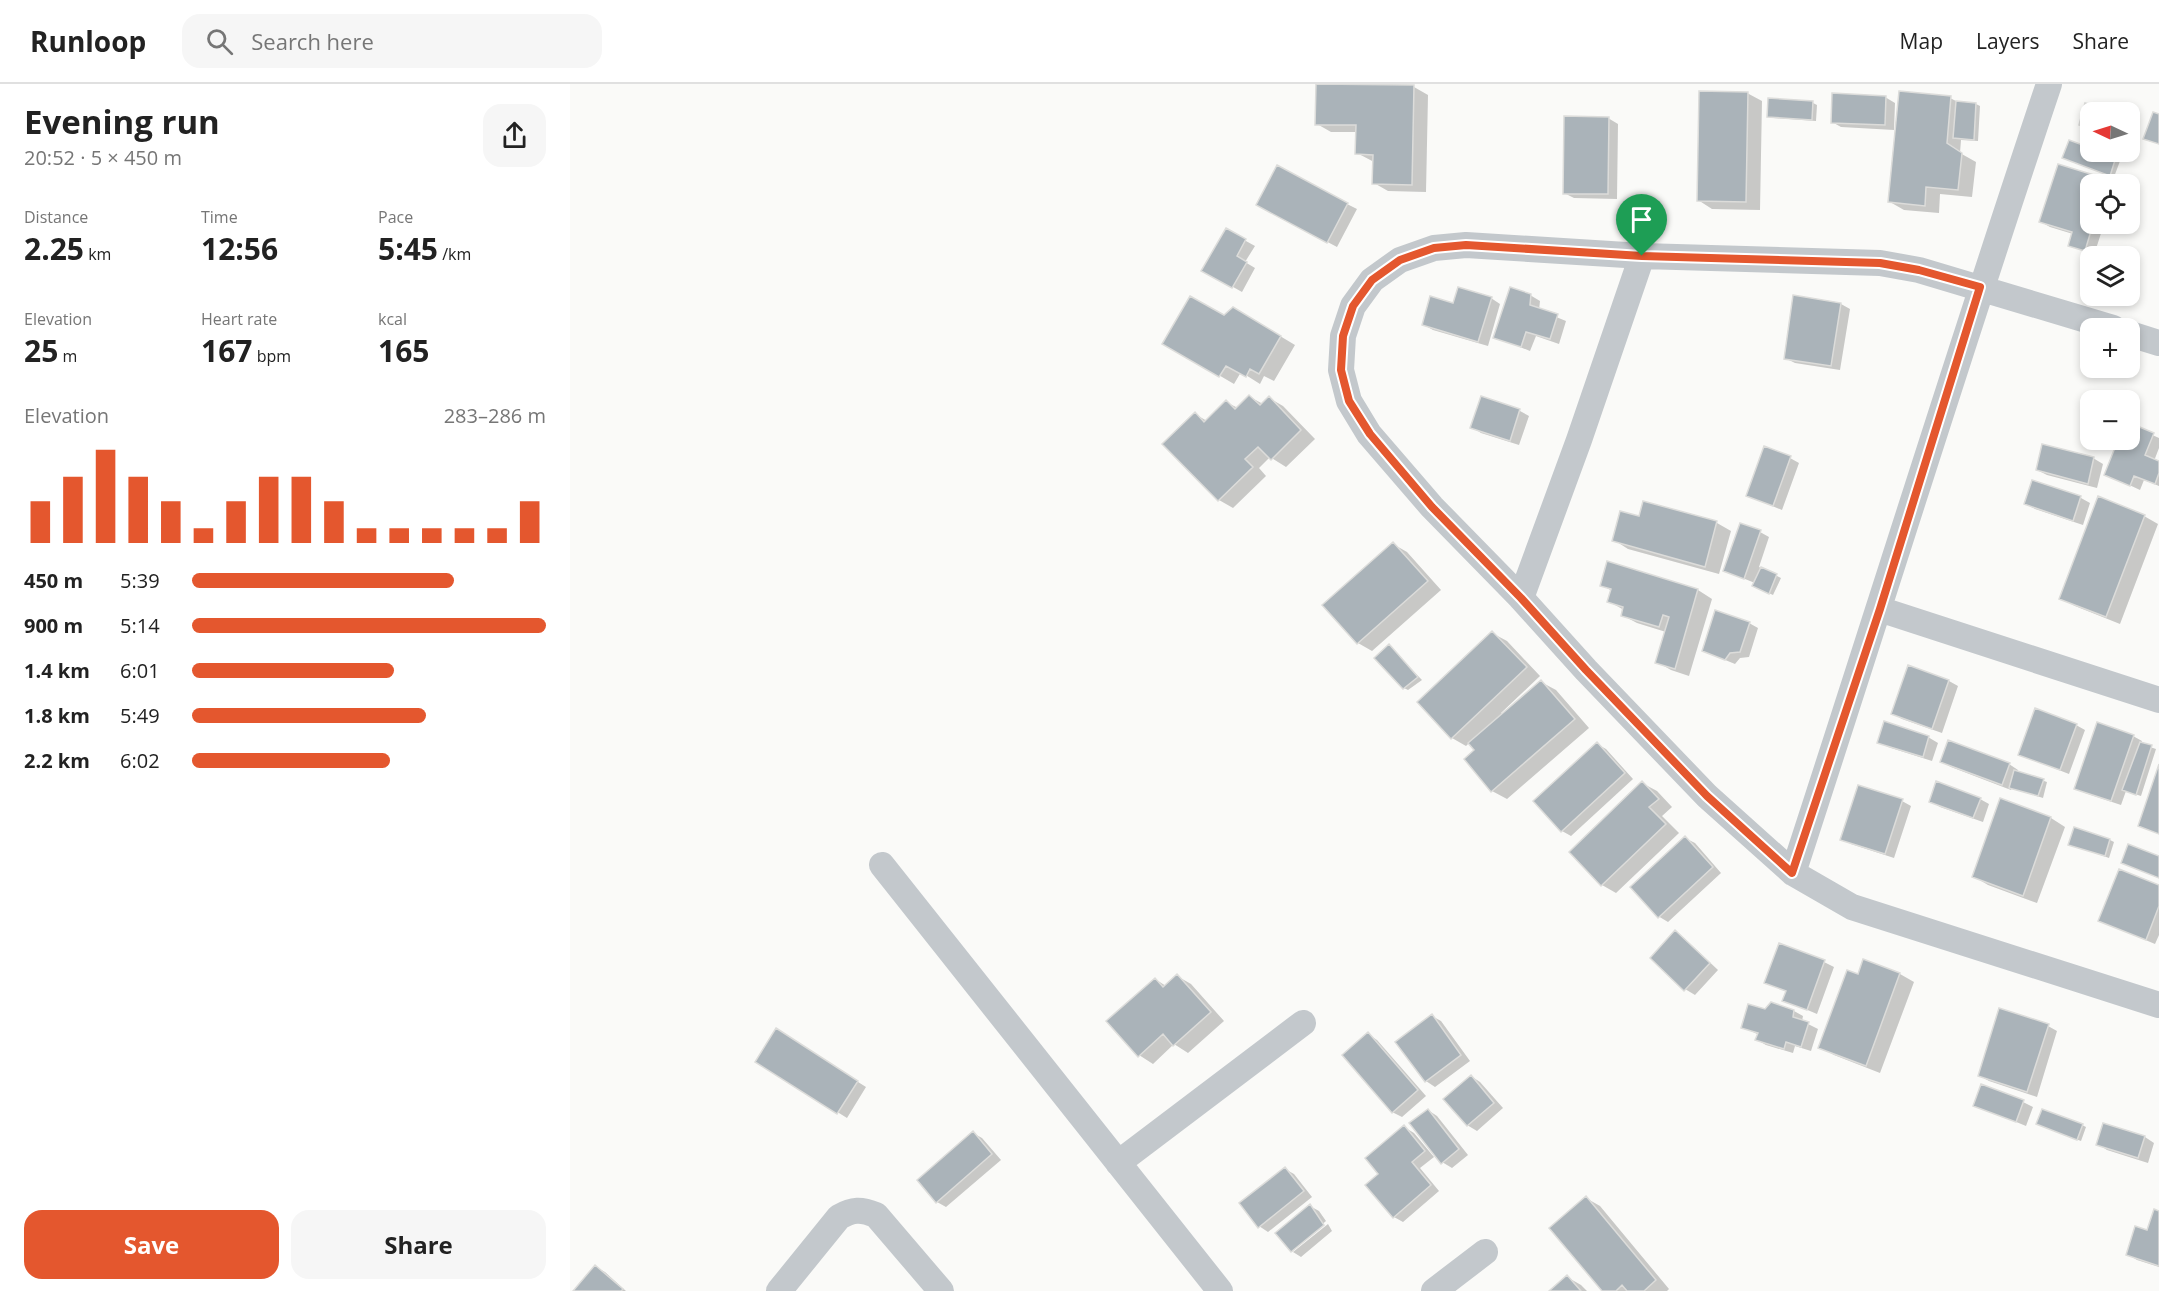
<!DOCTYPE html>
<html lang="en">
<head>
<meta charset="utf-8">
<style>
  body { margin:0; font-family:"Open Sans",sans-serif; background:#f6f6f6; color:#222; height:100vh; display:flex; flex-direction:column; font-size:22px; white-space:nowrap }
  * { box-sizing:border-box; margin:0 }
  p { font-size:20px; color:#767676 }
  .icon { flex:none; width:33px; height:33px; fill:none; stroke:currentColor; stroke-width:2; stroke-linecap:round; stroke-linejoin:round }
  .map { position:relative; flex:1; overflow:hidden }
  .panel { display:flex; flex-direction:column; background:#fff; width:570px }
  .panel>* { flex:none }
  .needle { width:39px; rotate:274deg }
  .tools { position:absolute; left:1510px; top:18px; display:grid; gap:12px }
  .tools a { display:grid; place-items:center; width:60px; height:60px; border-radius:12px; background:#fff; box-shadow:0 3px 9px #0003; font-size:30px }
  .pin { position:absolute; display:grid; place-items:center; width:51px; height:51px; color:#fff; margin:-62px -26px; border-radius:50% 50% 50% 0; rotate:-45deg; box-shadow:0 0 6px #0007 }
  .pin .icon { rotate:45deg }
  .round { display:grid; place-items:center; flex:none; width:63px; height:63px; border-radius:18px; background:#f6f6f6 }
  .overview { display:flex; align-items:center; justify-content:space-between; height:102px; padding:0 24px }
  h1 { font-size:33px; font-weight:700; line-height:45px }
  .stats { display:grid; grid-template-columns:repeat(3,1fr); gap:9px; height:102px; padding:6px 24px }
  .stats div { display:grid; align-content:center }
  .stats b { font-size:30px; font-weight:700 }
  .stats small { font-size:16px; font-weight:400 }
  .stats p { font-size:16px }
  .chart { height:168px; padding:12px 24px }
  .chart p { display:flex; justify-content:space-between }
  .chart svg { width:100%; height:108px; margin-top:6px; stroke:#e4572e; stroke-width:6 }
  .primary-button { display:flex; gap:12px; margin-top:auto; padding:12px 24px }
  .primary-button a { flex:1; height:69px; border-radius:18px; background:#e4572e; color:#fff; font-size:24px; font-weight:700; line-height:69px; text-align:center }
  .primary-button a+a { background:#f6f6f6; color:#222 }
  ul { padding:0 24px; list-style:none; font-size:20px }
  li { display:grid; grid-template-columns:96px 72px 1fr; align-items:center; height:45px }
  li i { height:15px; border-radius:8px; background:#e4572e }
  header { display:flex; align-items:center; gap:36px; box-sizing:border-box; height:84px; padding:0 30px; background:#fff; border-bottom:2px solid #e0e0e0 }
  header strong { font-size:28px }
  nav { display:flex; gap:33px; margin-inline-start:auto; font-size:21px }
  .search { width:420px; height:54px; background:#f6f6f6; display:flex; align-items:center; gap:15px; box-sizing:border-box; padding:0 21px; border-radius:18px; color:#767676; font-size:22px }
  main { display:flex; flex:1; min-height:0 }
  .map>svg:first-child { display:block }
  .shadow { fill:#0003 }
  .building { fill:#aab3b9; stroke:#dcdcda; stroke-width:1.5 }
  .lines { fill:none; stroke-linecap:round; stroke-linejoin:round }
  .minor { stroke:#c3c8cc; stroke-width:26 }
  .route-casing { stroke:#fff; stroke-width:12 }
  .route { stroke:#e4572e; stroke-width:8 }
</style>
</head>
<body>
<header>
<strong>Runloop</strong>
<div class="search"><svg class="icon" aria-label="search" viewBox="0 0 24 24"><circle cx="10" cy="10" r="6"/><path d="M15 15l6 6"/></svg>Search here</div>
<nav><a>Map</a><a>Layers</a><a>Share</a></nav>
</header>
<main>
<section class="panel">
<div class="overview"><div><h1>Evening run</h1><p>20:52 · 5 × 450 m</p></div><a class="round"><svg class="icon" aria-label="share" viewBox="0 0 24 24"><path d="M12 15V3M7 8l5-5 5 5M5 13v7h14v-7"/></svg></a></div>
<div class="stats">
<div><p>Distance</p><b>2.25<small> km</small></b></div>
<div><p>Time</p><b>12:56</b></div>
<div><p>Pace</p><b>5:45<small> /km</small></b></div>
</div>
<div class="stats">
<div><p>Elevation</p><b>25<small> m</small></b></div>
<div><p>Heart rate</p><b>167<small> bpm</small></b></div>
<div><p>kcal</p><b>165</b></div>
</div>
<div class="chart"><p><span>Elevation</span>283–286 m</p>
<svg viewBox="0 0 160 44" preserveAspectRatio="none"><path d="M5 44V27M15 44V17M25 44V6M35 44V17M45 44V27M55 44V38M65 44V27M75 44V17M85 44V17M95 44V27M105 44V38M115 44V38M125 44V38M135 44V38M145 44V38M155 44V27"/></svg>
</div>
<ul>
<li><b>450 m</b>5:39<i style="width:74%"></i></li>
<li><b>900 m</b>5:14<i style="width:100%"></i></li>
<li><b>1.4 km</b>6:01<i style="width:57%"></i></li>
<li><b>1.8 km</b>5:49<i style="width:66%"></i></li>
<li><b>2.2 km</b>6:02<i style="width:56%"></i></li>
</ul>
<div class="primary-button"><a>Save</a><a>Share</a></div>
</section>
<div class="map">
<svg width="1589" height="1207" viewBox="0 0 1589 1207">
  <rect width="100%" height="100%" fill="#fafaf8"/>
  <path class="shadow" d="M844,3L858,11L856,108L818,107L804,99V78L787,69V48H761L747,40Z
    M1177,9L1192,17L1190,126L1142,125L1128,116Z
    M1315,13L1325,19L1324,46L1271,43L1262,38Z
    M1380,14L1390,19L1406,20L1410,22L1408,57L1391,56L1390,69L1406,78L1402,113L1370,110L1369,129L1334,126L1320,118Z
    M1243,19L1247,21L1246,37L1203,34L1199,32Z
    M1038,34L1048,40L1047,115L1004,114L994,109Z
    M1521,65V68H1527L1550,77L1544,93L1498,75Z
    M1489,81L1536,96L1544,100H1521V140H1534L1524,171L1500,161L1503,150L1480,143L1471,138Z
    M777,120L787,125L767,163L697,126Z
    M656,146L685,162L675,178L685,184L672,208L633,186Z
    M960,211L970,217L969,226L996,237L989,260L966,252L960,267L925,253Z
    M1225,213L1271,220L1280,225L1270,286L1225,279L1215,274Z
    M921,214L930,220L918,262L863,246L854,241L884,221Z
    M663,224L725,261L704,297L694,292L690,300L671,288L664,300L594,259L654,233Z
    M680,313L693,320L699,314L713,322L745,355L716,383L700,373L689,384L696,392L663,424L649,416L594,360L625,330L637,337L656,318L668,324Z
    M912,314L950,327L959,332L949,361L911,349L902,343Z
    M1560,341L1589,354V364L1584,377L1589,378V402L1574,396L1570,406L1536,390L1550,356H1560Z
    M1220,374L1229,379L1212,426L1178,412Z
    M1523,374L1533,380L1527,404L1477,391L1467,386Z
    M1463,398L1511,414L1520,419L1513,441L1465,425L1456,420Z
    M1074,419L1147,439L1161,447L1149,490L1058,465L1044,456L1070,434Z
    M1574,432L1588,440L1550,540L1505,522L1490,514Z
    M1190,448L1199,453L1189,483L1211,494L1203,511L1188,504L1185,499L1155,487Z
    M823,460L837,468L871,506L802,567L788,559Z
    M1038,479L1128,506L1142,515L1119,592L1101,586L1087,578L1096,548L1067,539L1052,531L1054,526L1038,517L1042,507L1032,501Z
    M1179,539L1188,544L1179,573L1170,574L1165,580L1143,571Z
    M922,549L937,557L970,592L931,629L933,631L971,598L986,606L1019,644L937,715L922,707L896,675L906,666L899,659L896,662L882,654Z
    M819,562L852,596L838,606L834,604Z
    M1339,583L1379,597L1388,602L1372,649L1332,635L1322,629Z
    M1506,641L1515,646L1499,690L1450,671Z
    M1563,652L1572,657L1571,660L1586,665L1571,712L1556,707L1551,721L1515,709L1506,704Z
    M1358,653L1368,659L1362,677L1318,663L1309,658Z
    M1027,660L1036,665L1063,695L1001,752L992,747Z
    M1372,678L1439,680L1448,686L1447,688L1477,698L1473,714L1442,704L1441,706L1381,683Z
    M1072,699L1087,707L1102,723L1092,732L1109,749L1046,809L1032,801L1001,768Z
    M1410,715L1419,720L1413,738L1370,723L1361,717Z
    M1431,716L1481,734L1495,743L1467,819L1418,801L1403,792Z
    M1332,717L1341,722L1324,774L1281,760L1272,755Z
    M1115,754L1125,759L1151,789L1098,838L1088,832Z
    M1540,756L1544,758L1539,774L1504,762Z
    M1589,803V851L1585,860L1530,837Z
    M1105,848L1114,854L1148,886L1125,911L1115,905Z
    M1294,877L1330,890L1344,898L1310,989L1264,971L1250,963L1289,892Z
    M1254,878L1264,883L1247,930L1214,916L1217,908L1196,898Z
    M607,892L621,900L654,937L618,969L604,960L583,980L569,971L585,895L596,902Z
    M1201,920L1224,927L1233,932L1232,937L1248,945L1241,967L1225,962L1223,969L1196,961L1187,956L1189,951L1173,943L1196,927Z
    M862,932L871,937L900,977L865,1003L856,997Z
    M1478,942L1487,947L1467,1013L1419,997L1410,992Z
    M798,950L807,956L856,1012L832,1033L822,1028Z
    M215,952L296,1003L277,1034L187,978Z
    M901,992L910,998L933,1024L907,1047L897,1041Z
    M1453,1018L1463,1023L1456,1042L1405,1021Z
    M858,1026L867,1032L898,1071L882,1084L872,1078Z
    M1512,1041L1516,1043L1511,1057L1472,1042Z
    M1534,1041L1575,1053L1584,1059L1578,1079L1537,1066L1528,1060Z
    M834,1043L844,1049L864,1073L850,1084L869,1107L833,1138L824,1133L810,1090Z
    M403,1049L412,1054L431,1076L376,1123L367,1118Z
    M715,1085L724,1090L742,1113L698,1148L689,1142Z
    M1016,1114L1030,1122L1099,1205L1097,1207H1034Z
    M740,1122L749,1127L756,1137L723,1165V1168L707,1149Z
    M1589,1128V1183L1567,1176L1557,1170L1578,1148Z
    M758,1140L762,1147L731,1173L723,1168Z
    M26,1183L35,1188L56,1207H5Z
    M997,1193L1011,1201L1017,1207H981Z"/>
  <path class="building" d="M746,0L844,1L842,101L802,100L803,71L785,70L786,41H745Z
    M1129,7L1178,8L1176,118L1127,117Z
    M1329,7L1381,12L1377,59L1392,69L1388,106L1356,103L1355,122L1318,118Z
    M1262,9L1316,12L1315,41L1261,39Z
    M1198,14L1243,17L1242,36L1197,33Z
    M1386,17L1406,19L1404,56L1383,54Z
    M1515,19L1549,28H1521V44L1509,41Z
    M1583,28L1589,30V60L1573,55Z
    M994,32L1039,33L1038,110H993Z
    M1499,56L1521,64V68H1532L1546,73L1540,92L1492,74Z
    M1488,80L1537,95L1535,100H1521V140H1523L1515,167L1498,162L1502,148L1469,138Z
    M707,81L778,119L757,159L686,121Z
    M656,144L676,155L667,172L677,178L662,204L631,187Z
    M888,203L922,213L908,258L852,241L860,212L883,219Z
    M940,203L961,210L960,221L988,230L980,255L956,248L951,263L923,254Z
    M1223,211L1271,219L1261,282L1214,275Z
    M620,212L654,231L663,223L711,252L689,290L680,285L676,293L656,282L649,293L592,260Z
    M679,311L690,321L699,312L731,346L701,376L688,363L675,375L683,383L648,417L592,360L625,328L634,338L656,316L665,325Z
    M911,312L950,325L940,357L900,344Z
    M1560,339L1584,349L1575,371L1589,377V389L1585,400L1564,392L1560,402L1534,391L1548,356H1560Z
    M1472,360L1524,373L1518,400L1466,386Z
    M1194,362L1221,372L1203,422L1176,412Z
    M1462,396L1511,412L1503,437L1454,420Z
    M1528,412L1575,431L1536,533L1489,515Z
    M1073,417L1147,437L1135,483L1042,457L1050,427L1069,432Z
    M1170,439L1191,446L1174,495L1153,487Z
    M823,458L858,497L787,560L752,521Z
    M1037,477L1128,505L1105,585L1085,579L1099,533L1093,531L1089,543L1051,532L1053,523L1037,518L1041,505L1030,502Z
    M1191,483L1207,490L1199,510L1182,502Z
    M1145,526L1180,538L1170,568L1160,569L1155,576L1132,567Z
    M922,547L957,583L881,655L847,618Z
    M819,560L848,593L833,605L804,574Z
    M1338,581L1379,596L1362,645L1321,630Z
    M971,596L1005,635L921,708L894,675L904,666L898,659Z
    M1465,624L1507,640L1490,686L1448,671Z
    M1314,637L1359,652L1353,673L1307,659Z
    M1527,638L1564,651L1541,717L1504,705Z
    M1378,656L1440,679L1432,701L1370,678Z
    M1027,658L1055,689L991,748L963,717Z
    M1570,658L1582,661L1566,711L1552,706Z
    M1589,680V750L1568,742Z
    M1444,686L1474,695L1468,712L1439,704Z
    M1072,697L1089,715L1079,723L1096,740L1031,802L999,768Z
    M1366,697L1411,714L1403,734L1359,718Z
    M1288,701L1333,715L1315,770L1270,756Z
    M1430,714L1481,733L1453,812L1402,793Z
    M1504,743L1540,755L1535,772L1498,761Z
    M1115,752L1143,783L1088,834L1060,803Z
    M1558,760L1589,772V794L1551,779Z
    M1549,785L1589,801V822L1576,856L1528,837Z
    M1105,846L1140,879L1114,907L1080,874Z
    M1209,859L1255,876L1237,926L1212,917L1216,907L1194,899Z
    M1293,875L1330,889L1296,982L1248,964L1277,886L1288,890Z
    M607,890L641,928L603,962L593,950L568,973L536,937L585,894L593,903Z
    M1201,918L1224,926L1223,933L1239,938L1231,963L1216,958L1214,965L1185,956L1188,949L1171,944L1178,920L1195,925Z
    M1429,924L1479,940L1457,1008L1408,992Z
    M862,930L891,971L855,998L825,958Z
    M206,944L288,997L267,1030L185,978Z
    M798,948L848,1006L822,1029L772,971Z
    M901,991L924,1019L897,1042L873,1015Z
    M1411,1000L1454,1016L1446,1038L1403,1022Z
    M858,1025L889,1065L871,1080L839,1039Z
    M1472,1025L1513,1040L1507,1056L1466,1040Z
    M1533,1039L1575,1052L1568,1074L1526,1061Z
    M834,1041L855,1067L842,1078L861,1101L823,1134L795,1101L808,1090L795,1074Z
    M403,1047L422,1070L366,1119L347,1096Z
    M715,1083L734,1107L688,1144L669,1119Z
    M1016,1112L1086,1196L1074,1207H1057L1052,1201L1046,1207H1032L979,1144Z
    M740,1120L754,1141L721,1168L705,1149Z
    M1584,1125L1589,1127V1182L1556,1171L1565,1142L1577,1146Z
    M25,1181L53,1205L51,1207H3Z
    M997,1191L1011,1207H979Z"/>
  <g class="lines">
    <path class="minor" d="M1543,244L1349,186L1310,179L1072,172L896,161L864,164L830,176L802,196L783,222L773,252L771,286L779,317L799,350L862,423L951,514L1016,586L1137,712L1223,789L1282,823L1589,921
      M1560,250L1589,259
      M951,514L1009,356L1072,172
      M1309,525L1589,616
      M312,781L650,1207
      M1223,789C1309,526 1391,262 1479,0
      M548,1079L733,939
      M209,1207L269,1133C283,1125 291,1125 306,1131L371,1207
      M864,1207L915,1168"/>
  </g>
  <g class="lines">
    <defs>
      <path id="route" d="M896,161L1072,172L1310,179L1349,186L1410,203L1310,525L1222,789L1137,712L1016,586L951,514L862,423L800,350L779,317L771,286L773,252L783,222L802,196L830,176L864,164Z"/>
    </defs>
    <use href="#route" class="route-casing"/>
    <use href="#route" class="route"/>
  </g>
</svg>
<div class="tools">
<a><svg class="needle" viewBox="-14 -14 28 28"><path d="M0-13l5 13h-10z" fill="#e53935"/><path d="M0 13l5-13h-10z" fill="#767676"/></svg></a>
<a><svg class="icon" aria-label="locate" viewBox="0 0 24 24"><circle cx="12" cy="12" r="6"/><path d="M12 2v4M12 18v4M2 12h4M18 12h4"/></svg></a>
<a><svg class="icon" aria-label="layers" viewBox="0 0 24 24"><path d="M12 4l9 5-9 5-9-5zM3 14l9 5 9-5"/></svg></a>
<a>+</a>
<a>−</a>
</div>
<div class="pin" style="left:1072px;top:172px;background:#1e9e55"><svg class="icon" aria-label="arrive" viewBox="0 0 24 24"><path d="M6 21V4h12l-3 4 3 4H6"/></svg></div>
</div>
</main>
</body>
</html>
